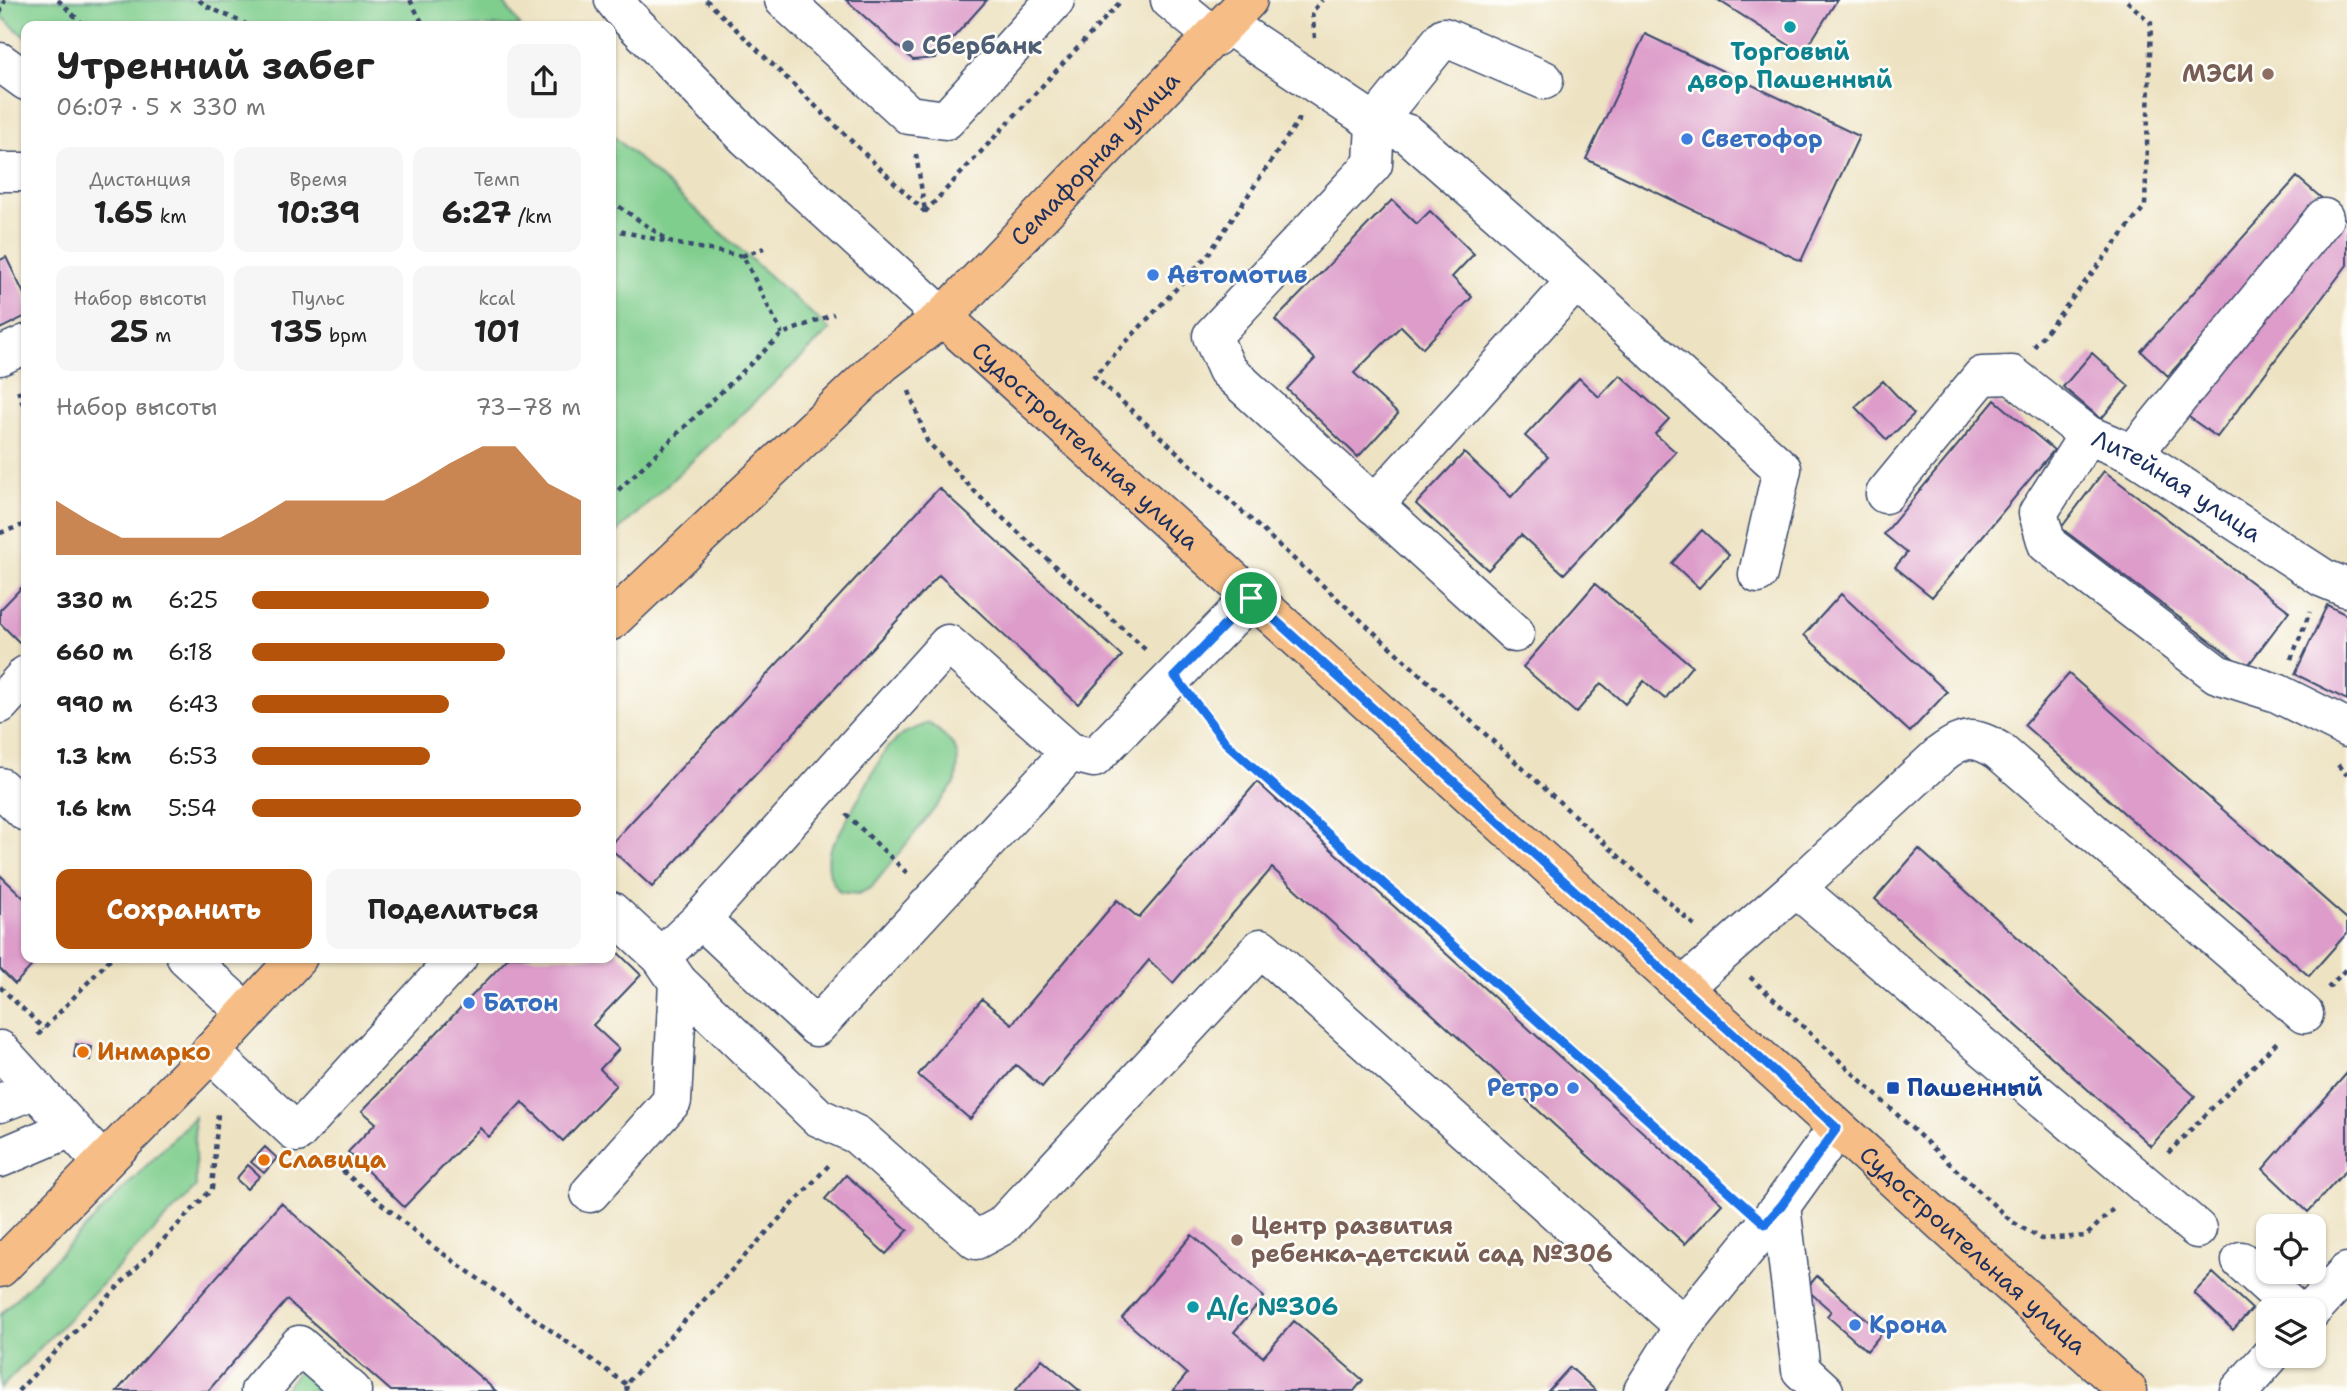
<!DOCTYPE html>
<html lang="ru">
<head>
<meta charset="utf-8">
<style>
  body { margin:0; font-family:"Shantell Sans",sans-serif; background:#f6f6f6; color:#222; height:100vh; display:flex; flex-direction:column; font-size:26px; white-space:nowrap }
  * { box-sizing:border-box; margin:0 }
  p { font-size:23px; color:#767676 }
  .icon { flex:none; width:38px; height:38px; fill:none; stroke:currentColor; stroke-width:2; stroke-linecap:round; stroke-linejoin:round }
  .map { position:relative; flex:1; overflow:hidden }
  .side { position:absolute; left:21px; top:21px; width:595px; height:942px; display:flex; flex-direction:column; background:#fff; border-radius:14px; box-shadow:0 2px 5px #0004 }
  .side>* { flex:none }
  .fabs { position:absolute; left:2256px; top:1214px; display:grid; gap:14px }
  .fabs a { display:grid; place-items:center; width:70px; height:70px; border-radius:14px; background:#fff; box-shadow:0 2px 5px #0004; font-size:35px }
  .pin { position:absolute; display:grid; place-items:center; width:60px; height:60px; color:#fff; margin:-30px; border:4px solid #fff; border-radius:50%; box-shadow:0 2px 7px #0007 }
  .round { display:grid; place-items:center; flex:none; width:74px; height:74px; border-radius:14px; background:#f6f6f6 }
  .summary { display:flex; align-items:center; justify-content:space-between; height:119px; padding:0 35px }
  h1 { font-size:38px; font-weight:700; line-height:52px }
  .metrics { display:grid; grid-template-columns:repeat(3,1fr); gap:10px; height:119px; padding:7px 35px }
  .metrics div { display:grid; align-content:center; border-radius:14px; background:#f6f6f6; text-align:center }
  .metrics b { font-size:30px; font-weight:700 }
  .metrics small { font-size:19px; font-weight:400 }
  .metrics p { font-size:19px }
  .chart { height:196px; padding:14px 35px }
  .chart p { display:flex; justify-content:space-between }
  .chart svg { width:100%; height:126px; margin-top:7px; fill:#b45309; opacity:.7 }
  .action { display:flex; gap:14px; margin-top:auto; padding:14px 35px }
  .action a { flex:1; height:80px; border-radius:14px; background:#b45309; color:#fff; font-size:28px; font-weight:700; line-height:80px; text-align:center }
  .action a+a { background:#f6f6f6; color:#222 }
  ul { padding:0 35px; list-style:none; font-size:23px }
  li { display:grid; grid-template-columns:112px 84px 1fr; align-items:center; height:52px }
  li i { height:18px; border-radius:9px; background:#b45309 }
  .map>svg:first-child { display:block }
  .green { fill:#80ce8e; stroke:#4e7e76; stroke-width:2 }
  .building { fill:#dd9cca }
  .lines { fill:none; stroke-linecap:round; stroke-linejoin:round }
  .minor-casing { stroke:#3a4a6d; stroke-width:41 }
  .major-casing { stroke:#3a4a6d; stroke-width:41 }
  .path { stroke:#3a4a6d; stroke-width:4.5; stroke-dasharray:5 5; stroke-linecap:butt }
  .minor { stroke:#fff; stroke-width:38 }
  .major { stroke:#f6be86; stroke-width:38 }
  .route-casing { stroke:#fff; stroke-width:14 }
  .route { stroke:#1a73e8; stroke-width:9 }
  .culture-dot { fill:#0f9aa8; stroke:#fdfcf7; stroke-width:2.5 }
  .service-dot { fill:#5c6f8a; stroke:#fdfcf7; stroke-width:2.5 }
  .education-dot { fill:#8d6e63; stroke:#fdfcf7; stroke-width:2.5 }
  .shop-dot { fill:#3f7fe0; stroke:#fdfcf7; stroke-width:2.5 }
  .food-dot { fill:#e8710a; stroke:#fdfcf7; stroke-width:2.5 }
  .transit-dot { fill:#1a4fb4; stroke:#fdfcf7; stroke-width:2.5 }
  .labels { text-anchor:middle; stroke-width:5; stroke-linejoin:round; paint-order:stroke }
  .service-label { font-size:24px; font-weight:bold; fill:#4e5e75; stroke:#fdfcf7; text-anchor:start }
  .culture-label { font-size:24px; font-weight:bold; fill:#0d838f; stroke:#fdfcf7 }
  .education-label { font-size:24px; font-weight:bold; fill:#785e54; stroke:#fdfcf7; text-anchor:end }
  .shop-label { font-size:24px; font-weight:bold; fill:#366cbe; stroke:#fdfcf7; text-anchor:start }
  .street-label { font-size:24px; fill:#1b2f5e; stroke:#fdfcf7 }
  .food-label { font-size:24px; font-weight:bold; fill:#c56008; stroke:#fdfcf7; text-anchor:start }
  .transit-label { font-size:24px; font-weight:bold; fill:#164399; stroke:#fdfcf7; text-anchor:start }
</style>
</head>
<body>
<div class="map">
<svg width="2347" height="1391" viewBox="0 0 2347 1391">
  <rect width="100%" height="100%" fill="#fdfcf7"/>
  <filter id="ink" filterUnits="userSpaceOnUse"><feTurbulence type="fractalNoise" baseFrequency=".0143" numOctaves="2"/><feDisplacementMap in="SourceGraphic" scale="14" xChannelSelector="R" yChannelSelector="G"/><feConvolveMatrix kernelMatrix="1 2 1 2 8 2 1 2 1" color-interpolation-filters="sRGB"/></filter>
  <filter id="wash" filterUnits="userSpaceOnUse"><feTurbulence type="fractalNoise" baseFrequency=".00686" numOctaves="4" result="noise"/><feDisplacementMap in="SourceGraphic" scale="28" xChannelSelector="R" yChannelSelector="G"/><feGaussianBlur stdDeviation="1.57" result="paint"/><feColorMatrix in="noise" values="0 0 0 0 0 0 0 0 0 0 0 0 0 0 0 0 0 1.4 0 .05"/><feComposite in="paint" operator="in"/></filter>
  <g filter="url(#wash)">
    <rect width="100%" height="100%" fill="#ede2c1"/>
    <path class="green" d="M0,0H502L520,26H26V38L0,15Z
      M611,134L830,330L611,538Z
      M929,723C955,744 963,749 955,783L871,888L858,894L840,892C829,879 827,869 829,852L886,749L904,733Z
      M194,1117L196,1187L0,1389V1315Z
      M306,1362L338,1391H283Z"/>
    <g id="blocks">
      <path class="building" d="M846,0H987L935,58L913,60Z
        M1718,0H1837L1803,54Z
        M1645,34L1859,136L1801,261L1586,159Z
        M2297,177L2325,201L2168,376L2141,351Z
        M1392,200L1417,224L1430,211L1474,254L1452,277L1472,297L1423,348L1401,326L1354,373L1398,414L1358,457L1287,389L1315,359L1275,320Z
        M2338,214L2347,221V265L2217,437L2186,415Z
        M6,257L26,298V316L0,329V260Z
        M2092,353L2129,386L2101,419L2063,387Z
        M1620,375L1669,419L1655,434L1676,452L1564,574L1521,535L1488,570L1416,504L1464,453L1511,497L1548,457L1525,436L1579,378L1599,397Z
        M1883,381L1914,414L1887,440L1855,407Z
        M1995,400L2054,450L1932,597L1895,567L1907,553L1884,534Z
        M2104,471L2289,611L2246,668L2061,528Z
        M939,488L1122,656L1078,704L939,575L652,887L611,849V844Z
        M1702,530L1729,555L1699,588L1672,563Z
        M26,583V637L20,643L0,623V610Z
        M1595,584L1692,666L1665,699L1644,681L1625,704L1601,683L1576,713L1523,667Z
        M1841,594L1947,692L1910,732L1804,635Z
        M2327,605L2347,615V700L2295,674Z
        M2069,674L2347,919V933L2309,976L2024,725Z
        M1257,782L1722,1204L1685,1244L1272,868L1173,983L1149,960L1042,1087L1016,1065L970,1119L918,1075L982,999L1012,1024L1117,900L1139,918Z
        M1919,849L2195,1096L2151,1146L1875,899Z
        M0,875L26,900V957H40L15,984L0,969Z
        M611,946L641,975L593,1025L619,1049L600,1069L616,1085L563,1141L522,1102L489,1137L480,1128L404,1207L348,1152L376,1123L362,1111L509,957H611Z
        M76,1044L92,1047L90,1060L74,1057Z
        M2347,1073V1169L2308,1212L2263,1169Z
        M265,1147L277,1158L264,1173L251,1162Z
        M248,1165L260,1176L247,1189L236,1179Z
        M846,1175L908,1230L886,1254L825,1199Z
        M281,1203L496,1391H391L287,1300L208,1391H117Z
        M1192,1235L1264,1297L1234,1332L1263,1357L1294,1321L1363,1380L1354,1391H1173L1187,1374L1122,1318Z
        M2213,1273L2252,1309L2233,1330L2194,1293Z
        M1817,1276L1882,1333L1867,1351L1827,1316L1831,1311L1806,1289Z
        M1042,1359L1080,1391H1015Z
        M1570,1367L1596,1391H1548Z"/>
    </g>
  </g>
  <g filter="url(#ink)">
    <use href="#blocks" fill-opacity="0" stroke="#3a4a6d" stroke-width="2"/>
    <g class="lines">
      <defs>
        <g id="minor">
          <path d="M614,0L626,15L746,137L943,317"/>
          <path d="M784,0L909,115L946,120L1055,0"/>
          <path d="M1170,0L1215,37"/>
          <path d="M1226,24L1375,123L1408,134L1576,281L1782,469L1758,574"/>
          <path d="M0,62L26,81"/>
          <path d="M0,172H26"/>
          <path d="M0,356L26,344"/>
          <path d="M2088,435L2038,513L2047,544L2217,674L2277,693L2347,728"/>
          <path d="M2133,454L2324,218"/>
          <path id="s1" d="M1885,494L1982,376L2012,375L2088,435L2133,454L2323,578L2347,588"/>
          <path d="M1374,505L1576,281"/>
          <path d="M1515,633L1227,370L1212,336L1373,164L1375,123L1444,37L1544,80"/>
          <path d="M0,704L26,675"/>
          <path d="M0,787L26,812"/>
          <path d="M1796,888L2197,1229"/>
          <path d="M611,911L661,957L678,982L818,1117L857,1135L976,1240L1002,1226L1261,948L1684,1326"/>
          <path d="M701,919L816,1027L1070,752"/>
          <path d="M186,957L247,1013"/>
          <path d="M661,957L701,919L948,644L1070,752L1094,758L1251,598"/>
          <path d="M1683,987L1796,888L1941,754C1964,736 1975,736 1999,751L2304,1014"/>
          <path d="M0,1050L102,1162"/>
          <path d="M210,1052L297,1133L458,957"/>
          <path d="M0,1103L36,1089"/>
          <path d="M0,1158L71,1128"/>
          <path d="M590,1193L672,1101L678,982"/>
          <path d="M1781,1206L1801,1370L1824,1391"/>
          <path d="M2241,1261L2296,1311"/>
          <path d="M2311,1311L2347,1272"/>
          <path d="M260,1391L299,1345L352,1391"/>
          <path d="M1643,1391L1684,1326L1781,1206L1837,1128"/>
          <path d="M2239,1391L2270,1356"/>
        </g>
        <g id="major">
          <path id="s2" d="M943,317L2128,1391"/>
          <path id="s3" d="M611,621L883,363L943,317L1248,0"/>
          <path d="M0,1268L198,1066L298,957"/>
        </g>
      </defs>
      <use href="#minor" class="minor-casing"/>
      <use href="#major" class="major-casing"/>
      <path class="path" d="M58,0L85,26
        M199,0L206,6L250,26
        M410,0L424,26
        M706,0L925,212
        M0,13L5,0
        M1315,38L1312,12L1322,0
        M1300,118L1208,255L1094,376L1695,926
        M916,154L925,211
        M611,201L672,243L743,256L782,334
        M925,212L1122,0
        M611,229L668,242
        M742,256L764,248
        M2034,347L2145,206L2151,23L2126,0
        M18,390L26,413
        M909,391L927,441L980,497L1148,652
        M611,497L782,334L834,314
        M0,533L26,524
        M2291,659L2310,612
        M1197,704L1226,743L1737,1199
        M2338,765L2347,775
        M846,814L908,874
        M1750,977L2011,1221L2041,1239L2086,1236L2115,1207
        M0,987L44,1029
        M2328,988L2347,968
        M38,1035L112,957
        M2168,1153L2279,1040
        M327,1158L431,1245L626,1384
        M18,1391L212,1189L218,1113
        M627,1391L626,1384L830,1164"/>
      <use href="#minor" class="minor"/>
      <use href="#major" class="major"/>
    </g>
  </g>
  <g class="lines" filter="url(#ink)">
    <defs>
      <path id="route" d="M1251,598L1837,1128L1781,1206L1765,1224L1226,743L1175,676Z"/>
    </defs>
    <use href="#route" class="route-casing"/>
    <use href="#route" class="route"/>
  </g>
  <g class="culture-dot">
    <circle cx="1790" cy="27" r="7"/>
    <circle cx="1193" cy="1307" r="7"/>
  </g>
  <circle class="service-dot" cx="908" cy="46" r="7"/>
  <g class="education-dot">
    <circle cx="2268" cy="74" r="7"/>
    <circle cx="1237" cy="1240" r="7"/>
  </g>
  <g class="shop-dot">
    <circle cx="1687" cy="139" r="7"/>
    <circle cx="1153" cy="275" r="7"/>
    <circle cx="469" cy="1003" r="7"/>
    <circle cx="1573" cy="1088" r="7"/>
    <circle cx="1855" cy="1325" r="7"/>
  </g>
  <g class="food-dot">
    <circle cx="83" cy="1052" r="7"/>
    <circle cx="264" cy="1160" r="7"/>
  </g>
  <rect class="transit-dot" x="1886" y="1081" width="14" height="14" rx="3.5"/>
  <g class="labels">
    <g class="service-label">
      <text x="922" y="54">Сбербанк</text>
    </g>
    <g class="culture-label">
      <text x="1790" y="60">Торговый<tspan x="1790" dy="28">двор Пашенный</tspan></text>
      <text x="1207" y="1315" text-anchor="start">Д/с №306</text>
    </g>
    <g class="education-label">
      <text x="2254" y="82">МЭСИ</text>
      <text x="1251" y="1234" text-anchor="start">Центр развития<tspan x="1251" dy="28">ребенка-детский сад №306</tspan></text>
    </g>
    <g class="shop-label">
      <text x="1701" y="147">Светофор</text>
      <text x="1167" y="283">Автомотив</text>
      <text x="483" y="1011">Батон</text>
      <text x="1559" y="1096" text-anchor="end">Ретро</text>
      <text x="1869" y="1333">Крона</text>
    </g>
    <g class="street-label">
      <text dy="8" stroke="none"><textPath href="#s3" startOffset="670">Семафорная улица</textPath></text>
      <text dy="8" stroke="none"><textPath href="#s2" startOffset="192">Судостроительная улица</textPath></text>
      <text dy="8" stroke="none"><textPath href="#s1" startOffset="382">Литейная улица</textPath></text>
      <text dy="8" stroke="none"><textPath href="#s2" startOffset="1390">Судостроительная улица</textPath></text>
    </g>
    <g class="food-label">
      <text x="97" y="1060">Инмарко</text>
      <text x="278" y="1168">Славица</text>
    </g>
    <g class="transit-label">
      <text x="1907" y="1096">Пашенный</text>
    </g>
  </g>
</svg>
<div class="fabs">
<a><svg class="icon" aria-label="locate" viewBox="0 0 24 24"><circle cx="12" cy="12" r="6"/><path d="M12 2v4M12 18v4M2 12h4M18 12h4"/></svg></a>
<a><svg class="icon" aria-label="layers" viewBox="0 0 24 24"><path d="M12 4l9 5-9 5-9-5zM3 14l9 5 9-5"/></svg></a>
</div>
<div class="pin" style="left:1251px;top:598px;background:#1e9e55"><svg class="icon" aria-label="arrive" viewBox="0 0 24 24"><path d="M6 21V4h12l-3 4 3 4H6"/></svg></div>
<section class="side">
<div class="summary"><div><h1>Утренний забег</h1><p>06:07 · 5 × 330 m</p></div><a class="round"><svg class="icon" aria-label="share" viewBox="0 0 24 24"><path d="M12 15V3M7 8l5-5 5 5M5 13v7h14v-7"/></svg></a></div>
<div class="metrics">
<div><p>Дистанция</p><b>1.65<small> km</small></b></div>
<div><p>Время</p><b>10:39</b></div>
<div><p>Темп</p><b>6:27<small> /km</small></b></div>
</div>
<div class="metrics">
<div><p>Набор высоты</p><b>25<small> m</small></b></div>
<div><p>Пульс</p><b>135<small> bpm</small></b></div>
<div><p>kcal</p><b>101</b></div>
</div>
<div class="chart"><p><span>Набор высоты</span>73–78 m</p>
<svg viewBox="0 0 160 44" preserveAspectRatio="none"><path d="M0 44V25L10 32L20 38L30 38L40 38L50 38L60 32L70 25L80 25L90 25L100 25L110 19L120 12L130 6L140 6L150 19L160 25V44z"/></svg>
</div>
<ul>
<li><b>330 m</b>6:25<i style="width:72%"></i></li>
<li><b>660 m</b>6:18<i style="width:77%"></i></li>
<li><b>990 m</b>6:43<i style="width:60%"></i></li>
<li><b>1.3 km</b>6:53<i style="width:54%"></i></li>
<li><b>1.6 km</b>5:54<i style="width:100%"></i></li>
</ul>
<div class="action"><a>Сохранить</a><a>Поделиться</a></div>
</section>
</div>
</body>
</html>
